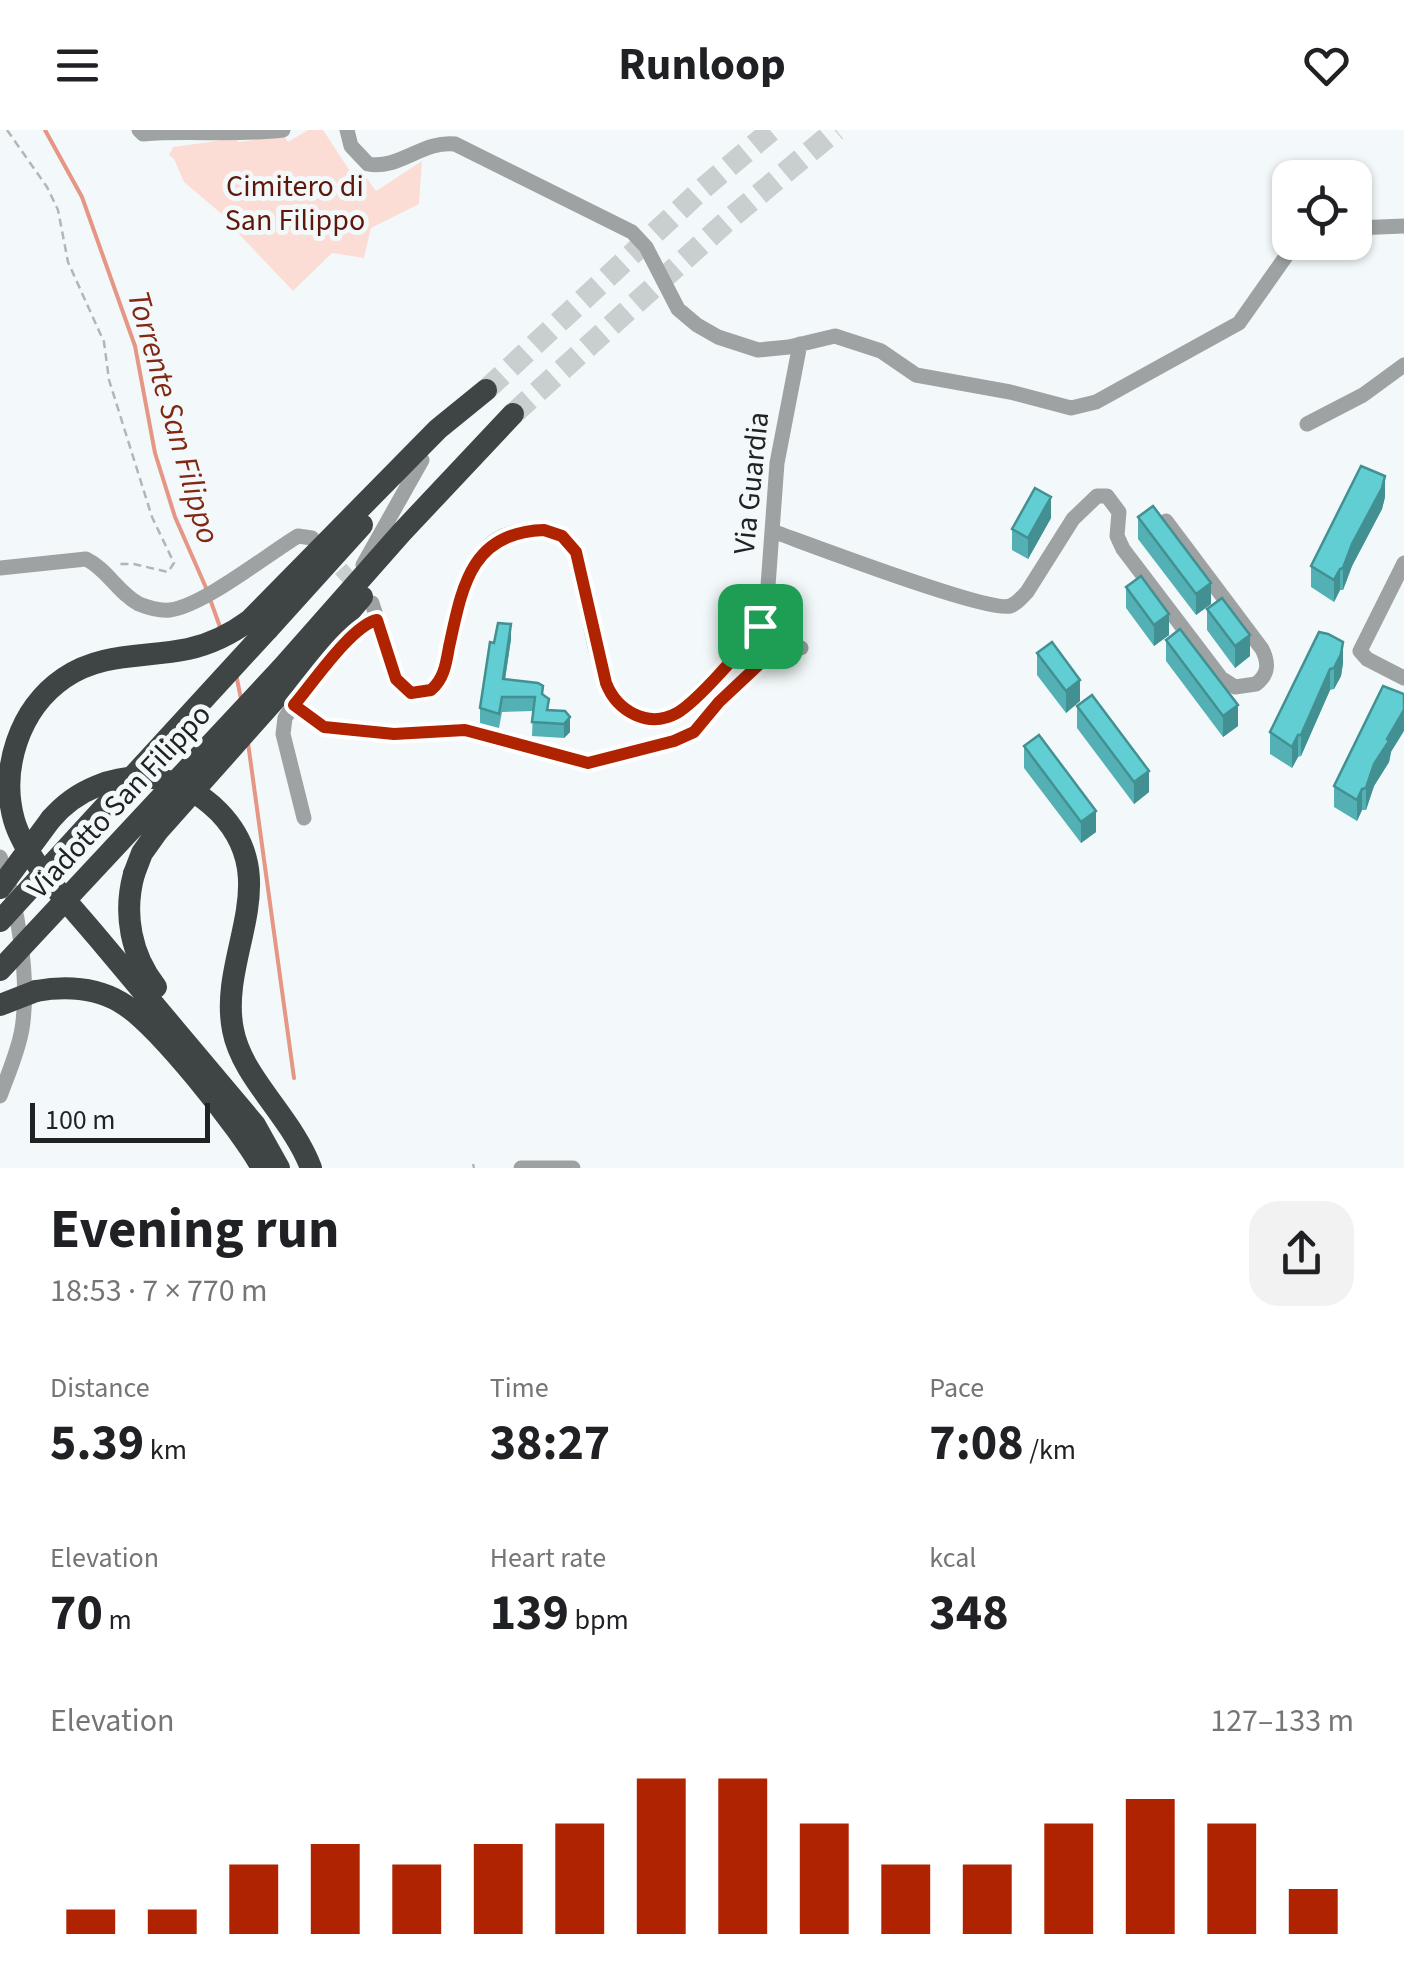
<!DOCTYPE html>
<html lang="en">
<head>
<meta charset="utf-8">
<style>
  body { margin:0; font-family:"Source Sans 3",sans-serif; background:#f2f2f2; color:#202124; height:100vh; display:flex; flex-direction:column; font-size:38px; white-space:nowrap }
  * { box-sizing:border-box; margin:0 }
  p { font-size:32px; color:#757577 }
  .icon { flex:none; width:55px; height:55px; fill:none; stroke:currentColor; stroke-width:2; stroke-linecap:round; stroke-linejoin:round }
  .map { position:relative; height:1038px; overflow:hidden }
  .details { display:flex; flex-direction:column; background:#fff; flex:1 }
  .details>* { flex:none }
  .buttons { position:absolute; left:1272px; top:30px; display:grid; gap:20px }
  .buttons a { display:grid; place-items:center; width:100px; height:100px; border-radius:20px; background:#fff; box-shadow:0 2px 8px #0004; font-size:50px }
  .scale { position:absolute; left:30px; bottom:25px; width:180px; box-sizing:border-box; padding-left:10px; border:5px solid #202323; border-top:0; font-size:28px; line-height:35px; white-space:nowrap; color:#202323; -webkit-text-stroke:8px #f3f9fa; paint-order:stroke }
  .pin { position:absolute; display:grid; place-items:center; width:85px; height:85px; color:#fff; margin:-42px; border-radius:20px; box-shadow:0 5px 15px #0006 }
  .round { display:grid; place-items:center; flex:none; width:105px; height:105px; border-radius:30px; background:#f2f2f2 }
  .overview { display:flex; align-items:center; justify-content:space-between; height:170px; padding:0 50px }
  h1 { font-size:55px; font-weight:700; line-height:75px }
  .stats { display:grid; grid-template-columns:repeat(3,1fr); gap:15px; height:170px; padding:10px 50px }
  .stats div { display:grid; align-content:center }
  .stats b { font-size:50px; font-weight:700 }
  .stats small { font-size:28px; font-weight:400 }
  .stats p { font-size:28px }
  .chart { height:280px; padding:20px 50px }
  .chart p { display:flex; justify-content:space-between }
  .chart svg { width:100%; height:180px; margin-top:10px; stroke:#af2300; stroke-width:6 }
  header { display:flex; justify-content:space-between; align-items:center; height:130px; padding:0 50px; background:#fff; font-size:45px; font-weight:700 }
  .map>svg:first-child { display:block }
  .green { fill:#fcddd5 }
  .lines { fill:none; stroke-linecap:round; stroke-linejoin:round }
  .stream { stroke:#e59684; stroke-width:4 }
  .minor-tunnel { stroke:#c9cecf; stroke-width:15; stroke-dasharray:15 8; stroke-linecap:butt }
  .highway-tunnel { stroke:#c9cecf; stroke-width:22; stroke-dasharray:22 11; stroke-linecap:butt }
  .path { stroke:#b1b6b7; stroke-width:2.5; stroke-dasharray:8 5; stroke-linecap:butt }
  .minor { stroke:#9fa2a2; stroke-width:15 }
  .highway { stroke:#3f4444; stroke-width:22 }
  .highway-bridge { stroke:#3f4444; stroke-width:22 }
  .wall { fill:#53b1b5 }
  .shaded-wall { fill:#439093 }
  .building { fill:#60ced2; stroke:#439093; stroke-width:2.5 }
  .route-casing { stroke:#fff; stroke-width:20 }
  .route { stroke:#af2300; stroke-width:12 }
  .labels { text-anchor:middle; stroke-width:10; stroke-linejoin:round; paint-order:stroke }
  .park-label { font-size:30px; fill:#5e180a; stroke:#f3f9fa }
  .street-label { font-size:30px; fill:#202323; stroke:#f3f9fa }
  .water-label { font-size:32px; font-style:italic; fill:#832714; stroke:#f3f9fa }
</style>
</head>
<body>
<header><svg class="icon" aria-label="menu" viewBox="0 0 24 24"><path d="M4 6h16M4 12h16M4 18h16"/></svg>Runloop<svg class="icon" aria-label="heart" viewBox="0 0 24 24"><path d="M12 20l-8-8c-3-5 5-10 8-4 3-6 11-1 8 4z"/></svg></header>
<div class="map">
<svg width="1404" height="1038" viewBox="0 0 1404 1038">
  <rect width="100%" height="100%" fill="#f3f9fa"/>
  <path class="green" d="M308,0H323L350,41L361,40L376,61L422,31L419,74L371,98L364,128L332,123L293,161L235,100L237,97L184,52L174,29L169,25L173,17L237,8L238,12L284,6L288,12Z"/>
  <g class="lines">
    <path class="stream" d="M45,0L82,67L135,216L155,323L175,387L207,460
      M210,469L220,497
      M236,544L241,569
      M248,613L294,948"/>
    <path class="minor-tunnel" d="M325,422L360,460"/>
    <path class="highway-tunnel" d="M486,260L701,60L772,0
      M513,284L726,92L836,0"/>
    <path class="path" d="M7,0L47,57L58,80L68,132L104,212L109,250L152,387L174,433L168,442L134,434H117
      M473,1034L474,1038"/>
    <path class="minor" d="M139,0L143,4C190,0 236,6 283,0
      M347,0L351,16L368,34C399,40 423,10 455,14L632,102L646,117L678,179L697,195L718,207L758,220L789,217L835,206L881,221L916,245L1010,262L1071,278L1096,272L1239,193L1296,112
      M1355,98L1404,96
      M1307,294L1363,265L1404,235
      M772,401C806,413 988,483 1010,476C1017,474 1022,467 1027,462L1073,389L1097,366H1107L1119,382L1117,406L1123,419L1221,548L1235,557L1256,554C1269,544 1269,533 1262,519L1166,391
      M1404,433L1360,521L1367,529L1404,548
      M363,435L422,330
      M0,438L86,429C107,439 118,463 139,474C149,478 160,481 170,480C203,476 268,424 298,406L312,408
      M372,473L398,554L411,563L427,562C474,534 434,388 547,401C564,403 572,415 579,430C590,474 592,584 650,588C673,590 686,576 701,560C723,537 754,513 766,483L777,333L800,214
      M294,575L324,597L393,604L459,599L588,633L688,605L770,524L801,518
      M304,688L283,604L285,588C299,565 353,495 377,489
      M0,727C18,775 30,847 22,899C18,922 8,944 0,966
      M521,1038H573"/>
    <path class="highway" d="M268,499L362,395
      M281,539L402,402L513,284
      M287,556L362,467
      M51,689C76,660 114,644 153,648C178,651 201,664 219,682C286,751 218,825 233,900C242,948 292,987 311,1038
      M134,744C123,784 131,825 156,857
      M36,861C65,856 94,857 120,872C155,891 242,1001 262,1038
      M279,1038L255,995C203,933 150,870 98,808C71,775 26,731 14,690C0,639 19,579 64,548C102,522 144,528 188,519C211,514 231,504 250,490L438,299L486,260"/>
    <path class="highway-bridge" d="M134,744L142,723L157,702L287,556
      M0,758L51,689
      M0,791L268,499
      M0,840L281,539
      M0,875L36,861"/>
  </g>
  <path class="wall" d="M1385,367L1382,379L1352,436L1343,460H1340L1334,472L1311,457V436Z
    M1138,387L1211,474L1196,485L1138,409Z
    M1051,388L1028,429L1012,420V399Z
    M1126,457L1169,505L1154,516L1126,478Z
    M1207,479L1250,526L1235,538L1207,500Z
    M511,509L505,549L543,564L549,580L565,581L570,602L564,608L532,606L533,581L502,582L499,598L480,593V578L494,513Z
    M1166,510L1238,596L1223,607L1166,531Z
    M1343,512V533L1341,546L1334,559L1330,560L1301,626L1298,627L1292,638L1270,624V602Z
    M1037,523L1080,571L1066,583L1037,545Z
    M1077,576L1149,662L1134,674L1077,598Z
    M1024,616L1096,702L1081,713L1024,638Z
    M1391,622L1389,632L1374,656L1366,680H1362L1357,691L1334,677V656Z"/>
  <path class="shaded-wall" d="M1385,346V367L1382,379L1352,436L1343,460V438L1352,414Z
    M1051,367V388L1028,429V408Z
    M1340,439V460L1334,472V450Z
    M1211,453V474L1196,485V464Z
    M1169,484V505L1154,516V495Z
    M511,494V509L503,563V549Z
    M1250,505V526L1235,538V516Z
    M1343,512V533L1341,546L1334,559V538Z
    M1330,539V560L1301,626V605Z
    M1080,550V571L1066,583V561Z
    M1404,573V601L1391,622L1389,632L1374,656L1366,680V658L1374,634Z
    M1238,575V596L1223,607V586Z
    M570,587V602L564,608V594Z
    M1298,605V627L1292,638V617Z
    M1149,641V662L1134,674V652Z
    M1362,659V680L1357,691V670Z
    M1096,681V702L1081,713V692Z"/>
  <path class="building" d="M1361,336L1385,346L1382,358L1352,414L1343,438L1340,439L1334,450L1311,436Z
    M1035,358L1051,367L1028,408L1012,399Z
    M1153,376L1211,453L1196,464L1138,387Z
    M1141,446L1169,484L1154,495L1126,457Z
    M1222,468L1250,505L1235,516L1207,479Z
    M498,493L511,494L503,549L538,553L543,556L542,564L549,569L547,580L565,581L570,587L564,594L532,592L535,567H502L499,584L480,578L490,512L494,513Z
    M1180,499L1238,575L1223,586L1166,510Z
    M1319,502L1328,504L1343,512L1341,524L1334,538L1330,539L1301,605H1298L1292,617L1270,602Z
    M1052,512L1080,550L1066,561L1037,523Z
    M1383,556L1404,564V580L1387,609L1389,611L1374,634L1366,658L1362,659L1357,670L1334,656Z
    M1092,565L1149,641L1134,652L1077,576Z
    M1039,605L1096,681L1081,692L1024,616Z"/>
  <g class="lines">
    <defs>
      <path id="route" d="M544,400L562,406L576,422L606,553C617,581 648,599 677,583C698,571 745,516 760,496L770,524L719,572L694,602L674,611L588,633L465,600L394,604L324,597L294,575C312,554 352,495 377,490L396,549L411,563L431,560C444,549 446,534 449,517C462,458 470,402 544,400Z"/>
    </defs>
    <use href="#route" class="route-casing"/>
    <use href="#route" class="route"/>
  </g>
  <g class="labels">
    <g class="park-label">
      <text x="295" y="66">Cimitero di<tspan x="295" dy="34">San Filippo</tspan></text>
    </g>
    <g class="street-label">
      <text transform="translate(751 353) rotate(-84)" y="10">Via Guardia</text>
      <text transform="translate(119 671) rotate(-47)" y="10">Viadotto San Filippo</text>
    </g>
    <g class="water-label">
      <text transform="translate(174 287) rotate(74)" y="11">Torrente San Filippo</text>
    </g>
  </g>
</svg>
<div class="buttons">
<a><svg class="icon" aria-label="locate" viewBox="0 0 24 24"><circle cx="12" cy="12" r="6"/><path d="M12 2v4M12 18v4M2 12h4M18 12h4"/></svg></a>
</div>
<div class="scale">100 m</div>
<div class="pin" style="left:760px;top:496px;background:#1e9e55"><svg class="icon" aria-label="arrive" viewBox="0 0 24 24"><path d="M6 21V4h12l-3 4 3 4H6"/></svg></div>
</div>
<section class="details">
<div class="overview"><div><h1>Evening run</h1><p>18:53 · 7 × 770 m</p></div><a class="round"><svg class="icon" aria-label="share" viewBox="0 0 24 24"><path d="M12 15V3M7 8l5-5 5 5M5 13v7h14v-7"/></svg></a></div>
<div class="stats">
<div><p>Distance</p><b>5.39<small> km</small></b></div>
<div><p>Time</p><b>38:27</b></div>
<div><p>Pace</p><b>7:08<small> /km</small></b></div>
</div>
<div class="stats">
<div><p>Elevation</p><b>70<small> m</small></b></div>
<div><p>Heart rate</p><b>139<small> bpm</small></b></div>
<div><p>kcal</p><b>348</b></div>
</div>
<div class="chart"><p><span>Elevation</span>127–133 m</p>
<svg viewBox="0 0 160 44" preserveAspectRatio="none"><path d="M5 44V38M15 44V38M25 44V27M35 44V22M45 44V27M55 44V22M65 44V17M75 44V6M85 44V6M95 44V17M105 44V27M115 44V27M125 44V17M135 44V11M145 44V17M155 44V33"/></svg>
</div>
</section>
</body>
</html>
